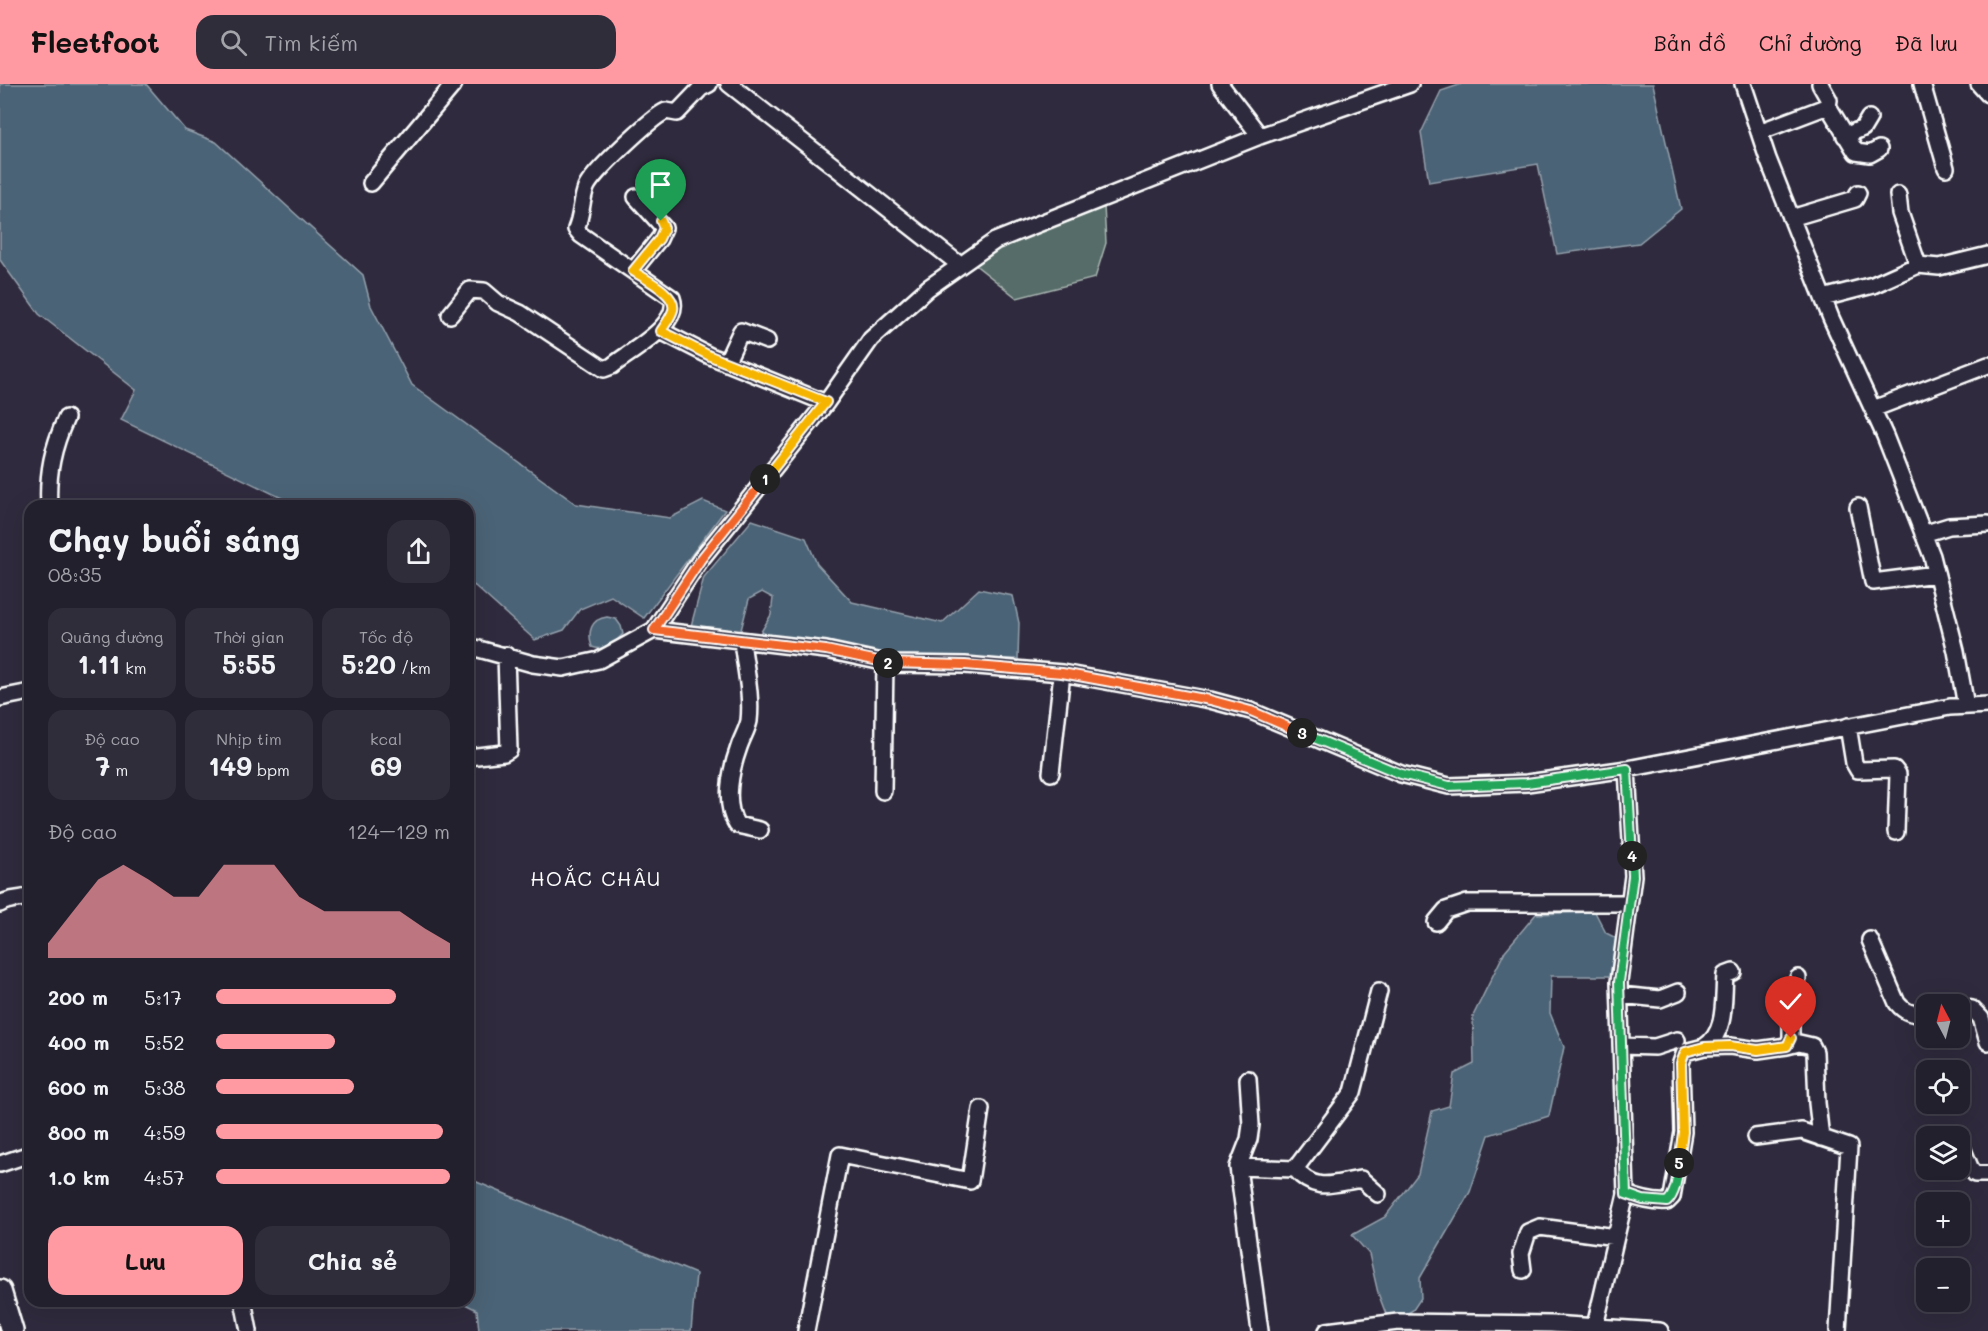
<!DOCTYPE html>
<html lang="vi">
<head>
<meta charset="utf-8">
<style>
  body { margin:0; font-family:Mali,sans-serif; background:#2f2d3a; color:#f1f3f6; height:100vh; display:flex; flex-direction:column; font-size:22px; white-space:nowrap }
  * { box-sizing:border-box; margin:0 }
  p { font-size:20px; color:#a3a3aa }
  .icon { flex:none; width:33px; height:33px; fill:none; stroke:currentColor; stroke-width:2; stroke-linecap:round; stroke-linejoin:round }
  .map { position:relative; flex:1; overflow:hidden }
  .sheet { position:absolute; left:24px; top:416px; width:450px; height:807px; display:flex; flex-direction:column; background:#23202e; border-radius:18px; box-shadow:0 6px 24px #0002,0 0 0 2px #403e4a }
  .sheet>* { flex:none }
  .needle { width:39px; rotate:353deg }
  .controls { position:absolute; left:1916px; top:910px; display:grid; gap:12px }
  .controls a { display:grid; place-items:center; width:54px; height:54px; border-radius:12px; background:#23202e; box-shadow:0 6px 24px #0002,0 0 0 2px #403e4a; font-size:30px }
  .pin { position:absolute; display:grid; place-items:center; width:51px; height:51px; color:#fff; margin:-62px -26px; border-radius:50% 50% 50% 0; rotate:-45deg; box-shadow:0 0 6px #0007 }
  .pin .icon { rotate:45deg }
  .km { position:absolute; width:30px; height:30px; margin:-15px; border-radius:50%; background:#222; color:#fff; font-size:16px; line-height:30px; text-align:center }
  .round { display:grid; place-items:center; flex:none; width:63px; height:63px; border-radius:18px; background:#2f2d3a }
  .headline { display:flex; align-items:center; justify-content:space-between; height:102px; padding:0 24px }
  h1 { font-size:33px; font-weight:700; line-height:45px }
  .figures { display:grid; grid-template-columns:repeat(3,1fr); gap:9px; height:102px; padding:6px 24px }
  .figures div { display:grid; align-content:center; border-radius:15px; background:#2f2d3a; text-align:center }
  .figures b { font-size:26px; font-weight:700 }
  .figures small { font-size:16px; font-weight:400 }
  .figures p { font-size:16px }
  .chart { height:168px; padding:12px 24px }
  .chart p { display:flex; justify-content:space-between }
  .chart svg { width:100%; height:108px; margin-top:6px; fill:#ff9aa2; opacity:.7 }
  .primary-button { display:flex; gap:12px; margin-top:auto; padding:12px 24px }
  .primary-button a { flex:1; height:69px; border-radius:18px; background:#ff9aa2; color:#111; font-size:24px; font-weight:700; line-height:69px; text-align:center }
  .primary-button a+a { background:#2f2d3a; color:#f1f3f6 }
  ul { padding:0 24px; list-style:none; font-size:20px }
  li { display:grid; grid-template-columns:96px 72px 1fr; align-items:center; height:45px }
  li i { height:15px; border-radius:8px; background:#ff9aa2 }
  header { display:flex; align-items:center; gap:36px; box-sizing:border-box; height:84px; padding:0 30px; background:#ff9aa2; color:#111 }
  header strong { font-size:28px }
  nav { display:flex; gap:33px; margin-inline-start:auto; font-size:21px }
  .search { width:420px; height:54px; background:#2f2d3a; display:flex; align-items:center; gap:15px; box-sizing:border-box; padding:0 21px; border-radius:18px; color:#a3a3aa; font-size:22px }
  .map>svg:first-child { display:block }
  .green { fill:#566c67; stroke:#aab6b3; stroke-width:1.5 }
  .water { fill:#4c6376; stroke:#94a1ad; stroke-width:1.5 }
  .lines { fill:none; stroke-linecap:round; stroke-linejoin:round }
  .minor-casing { stroke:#fff; stroke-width:20 }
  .secondary-casing { stroke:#fff; stroke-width:26 }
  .minor { stroke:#2f2a3d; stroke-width:15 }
  .secondary { stroke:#2f2a3d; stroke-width:21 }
  .split-1-casing { stroke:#fff; stroke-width:12 }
  .split-2-casing { stroke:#fff; stroke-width:12 }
  .split-3-casing { stroke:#fff; stroke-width:12 }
  .split-4-casing { stroke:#fff; stroke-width:12 }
  .split-5-casing { stroke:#fff; stroke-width:12 }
  .split-6-casing { stroke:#fff; stroke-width:12 }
  .split-1 { stroke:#f5b400; stroke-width:8 }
  .split-2 { stroke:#f0652b; stroke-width:8 }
  .split-3 { stroke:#f0652b; stroke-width:8 }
  .split-4 { stroke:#22a559; stroke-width:8 }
  .split-5 { stroke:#22a559; stroke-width:8 }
  .split-6 { stroke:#f5b400; stroke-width:8 }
  .labels { text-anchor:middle; stroke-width:4.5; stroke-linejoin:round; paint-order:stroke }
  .quarter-label { font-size:20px; letter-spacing:1.5px; fill:#fff; stroke:#2f2a3d }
</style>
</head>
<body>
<header>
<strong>Fleetfoot</strong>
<div class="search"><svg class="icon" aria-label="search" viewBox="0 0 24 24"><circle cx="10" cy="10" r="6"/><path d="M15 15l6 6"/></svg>Tìm kiếm</div>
<nav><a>Bản đồ</a><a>Chỉ đường</a><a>Đã lưu</a></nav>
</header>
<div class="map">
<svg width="1988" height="1247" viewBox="0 0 1988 1247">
  <rect width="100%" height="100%" fill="#2f2a3d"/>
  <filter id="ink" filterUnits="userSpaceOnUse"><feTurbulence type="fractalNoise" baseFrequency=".0167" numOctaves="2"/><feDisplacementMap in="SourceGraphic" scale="12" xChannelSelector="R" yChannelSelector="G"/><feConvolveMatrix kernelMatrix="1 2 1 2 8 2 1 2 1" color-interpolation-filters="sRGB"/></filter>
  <g filter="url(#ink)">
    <path class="green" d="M1104,122L1106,159L1095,194L1017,214L973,179L1018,153Z"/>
    <path class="water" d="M0,0H146L185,46L216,58L363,191L371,222L412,301L576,420L670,434L703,417L725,426L644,534L611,512L580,525L564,546L535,556L475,502L468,498V422L296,421L121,336L136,306L39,230L0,176Z
      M1462,0H1653L1681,125L1639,159L1557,170L1538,80L1429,98L1421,49L1441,7Z
      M752,436L806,454L817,480L852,518L942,539L979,505L1013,512L1019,539L1018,575L891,574L758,553L771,531L773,514L762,508L749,515L740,550L691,542L704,493Z
      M607,533L616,535L621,542L623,550C615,559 604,568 592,563C587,548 591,535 607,533Z
      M1595,828L1606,849L1616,854L1610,892H1551L1550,929L1564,963L1549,1032L1489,1051L1470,1108L1420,1194L1421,1214L1413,1226L1401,1233L1386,1230L1378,1209L1369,1170L1352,1151L1385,1133L1418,1090L1432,1027L1449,1022L1454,990L1474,980L1473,932L1505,867L1536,830Z
      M472,1096L696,1190L691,1247H479L477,1226L459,1217L468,1216V1112Z"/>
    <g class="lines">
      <defs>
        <path id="minor" d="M729,0L960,181
          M1220,0L1260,52
          M1743,0L1768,75L1831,234L1885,352L1932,472L1956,567L1966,622
          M1820,0L1829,16L1828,22
          M1922,0L1946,84
          M1979,0L1988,10
          M1759,48L1828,22L1856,68L1870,70L1879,65
          M1845,52L1863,44L1869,34
          M371,99L454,0
          M1898,111L1900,129L1918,181
          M1791,134L1855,115L1858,109
          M633,187L659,155L664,144L636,113
          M1823,214L1873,201L1918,181L1939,183L1988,171
          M450,231L470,206L484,207L498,219L520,229L604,285L612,282C630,267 682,241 672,214L581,151L576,145C582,131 581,117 586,104C591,90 652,33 666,27L677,29L701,4L709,0
          M661,247L710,272L826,319
          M726,279L741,247L767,257
          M1873,325L1988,281
          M49,422C47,389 53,363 66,334
          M1858,423L1873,498L1936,490
          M1923,450L1949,442L1988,440
          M654,546L826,566L892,580L965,581L1062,589L1210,616L1251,627L1401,690L1449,702L1527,699L1627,685L1950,623L1988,621
          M742,557C745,583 752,611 749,637C747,646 742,654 739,663C731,685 723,720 737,741L760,746
          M468,562L533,580L563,584L599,576L654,546L701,475L826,319L871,255L928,204L995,157L1260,52L1410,0
          M0,614L30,608
          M1848,642L1854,679L1858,686L1894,685L1898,690L1896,748
          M468,673L504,669L509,666L506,571
          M1051,689L1062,589
          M883,707L885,579
          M0,820C10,814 20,816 30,812
          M1436,838L1446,826L1467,819H1629
          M1870,856L1897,919C1905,929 1913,931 1926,929
          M1620,911L1660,915L1678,908
          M1959,923L1972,925L1981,934L1988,958
          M1621,962L1655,963L1677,956
          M1787,962L1799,959L1812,962L1815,968L1817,1019L1821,1054
          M1704,963C1727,949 1723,916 1725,891L1733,888
          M1755,1053L1802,1047L1849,1063L1838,1247
          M1959,1056L1970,1083L1975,1090H1988
          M0,1080L30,1070
          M1238,1083L1249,1055L1251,1041L1248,995
          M1295,1085C1316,1110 1334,1099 1361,1095L1378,1110
          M1626,1110C1639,1115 1652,1119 1667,1118L1672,1113L1683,1048L1681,979L1685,968L1704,963L1730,962L1758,966L1787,962L1791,954V922L1798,894
          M1523,1186L1521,1170L1528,1148L1540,1143L1616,1153
          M243,1216L249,1247
          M1595,1242L1626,1110L1619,898L1633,792L1627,685
          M806,1247L840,1071L970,1097L981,1025
          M1260,1247L1238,1083L1295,1085L1353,1008L1379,907
          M1327,1247L1398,1238L1551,1240L1660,1247"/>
        <path id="secondary" d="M0,1207L12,1247"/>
      </defs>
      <use href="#minor" class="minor-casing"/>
      <use href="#secondary" class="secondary-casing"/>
      <use href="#minor" class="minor"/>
      <use href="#secondary" class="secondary"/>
    </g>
  </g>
  <g class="lines" filter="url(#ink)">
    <defs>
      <path id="split-1" d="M661,137L664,144L659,155L633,187C645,195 677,210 673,226C671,233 665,241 661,247L710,272L826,318L765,395"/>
      <path id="split-2" d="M765,395L701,475L654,546L826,566L888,579"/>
      <path id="split-3" d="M888,579L965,581L1062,589L1210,616L1251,627L1302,649"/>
      <path id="split-4" d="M1302,649L1401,690L1449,702L1527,699L1627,685L1632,772"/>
      <path id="split-5" d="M1632,772L1633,792L1619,898L1626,1110L1643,1116L1667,1118C1677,1108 1677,1092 1679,1079"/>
      <path id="split-6" d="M1679,1079L1683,1048L1681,979L1685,968L1704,963L1730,962L1758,966L1787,962L1791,954"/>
    </defs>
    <use href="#split-1" class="split-1-casing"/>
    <use href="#split-2" class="split-2-casing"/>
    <use href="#split-3" class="split-3-casing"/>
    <use href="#split-4" class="split-4-casing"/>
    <use href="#split-5" class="split-5-casing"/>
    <use href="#split-6" class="split-6-casing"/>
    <use href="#split-1" class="split-1"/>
    <use href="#split-2" class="split-2"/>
    <use href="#split-3" class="split-3"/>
    <use href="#split-4" class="split-4"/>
    <use href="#split-5" class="split-5"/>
    <use href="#split-6" class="split-6"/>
  </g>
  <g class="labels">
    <g class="quarter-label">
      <text x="596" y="802">HOẮC CHÂU</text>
    </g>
  </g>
</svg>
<div class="controls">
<a><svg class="needle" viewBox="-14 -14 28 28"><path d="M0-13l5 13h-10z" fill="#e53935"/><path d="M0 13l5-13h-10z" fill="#a3a3aa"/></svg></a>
<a><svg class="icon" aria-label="locate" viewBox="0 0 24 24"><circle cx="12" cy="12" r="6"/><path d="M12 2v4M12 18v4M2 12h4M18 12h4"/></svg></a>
<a><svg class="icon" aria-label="layers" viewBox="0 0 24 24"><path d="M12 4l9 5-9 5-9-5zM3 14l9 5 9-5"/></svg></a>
<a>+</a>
<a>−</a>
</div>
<div class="pin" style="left:661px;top:137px;background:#1e9e55"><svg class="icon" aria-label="arrive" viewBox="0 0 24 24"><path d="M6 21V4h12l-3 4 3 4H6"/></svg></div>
<div class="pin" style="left:1791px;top:954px;background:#d93025"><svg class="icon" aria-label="check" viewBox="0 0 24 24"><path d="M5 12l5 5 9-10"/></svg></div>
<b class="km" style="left:765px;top:395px">1</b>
<b class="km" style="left:888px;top:579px">2</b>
<b class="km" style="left:1302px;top:649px">3</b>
<b class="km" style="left:1632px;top:772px">4</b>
<b class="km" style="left:1679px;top:1079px">5</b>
<section class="sheet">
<div class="headline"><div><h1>Chạy buổi sáng</h1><p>08:35</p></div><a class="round"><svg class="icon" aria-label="share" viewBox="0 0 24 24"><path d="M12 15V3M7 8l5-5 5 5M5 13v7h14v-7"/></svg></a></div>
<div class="figures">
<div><p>Quãng đường</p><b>1.11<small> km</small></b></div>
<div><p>Thời gian</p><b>5:55</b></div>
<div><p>Tốc độ</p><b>5:20<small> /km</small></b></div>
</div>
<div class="figures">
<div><p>Độ cao</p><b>7<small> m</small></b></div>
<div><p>Nhịp tim</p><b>149<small> bpm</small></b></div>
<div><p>kcal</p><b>69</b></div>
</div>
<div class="chart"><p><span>Độ cao</span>124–129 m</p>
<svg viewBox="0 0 160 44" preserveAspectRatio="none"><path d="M0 44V38L10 25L20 12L30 6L40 12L50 19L60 19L70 6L80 6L90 6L100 19L110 25L120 25L130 25L140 25L150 32L160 38V44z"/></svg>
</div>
<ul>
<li><b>200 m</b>5:17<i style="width:77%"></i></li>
<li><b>400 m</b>5:52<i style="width:51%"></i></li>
<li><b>600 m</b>5:38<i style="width:59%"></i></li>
<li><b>800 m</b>4:59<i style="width:97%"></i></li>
<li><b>1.0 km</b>4:57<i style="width:100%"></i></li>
</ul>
<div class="primary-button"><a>Lưu</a><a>Chia sẻ</a></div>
</section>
</div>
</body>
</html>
